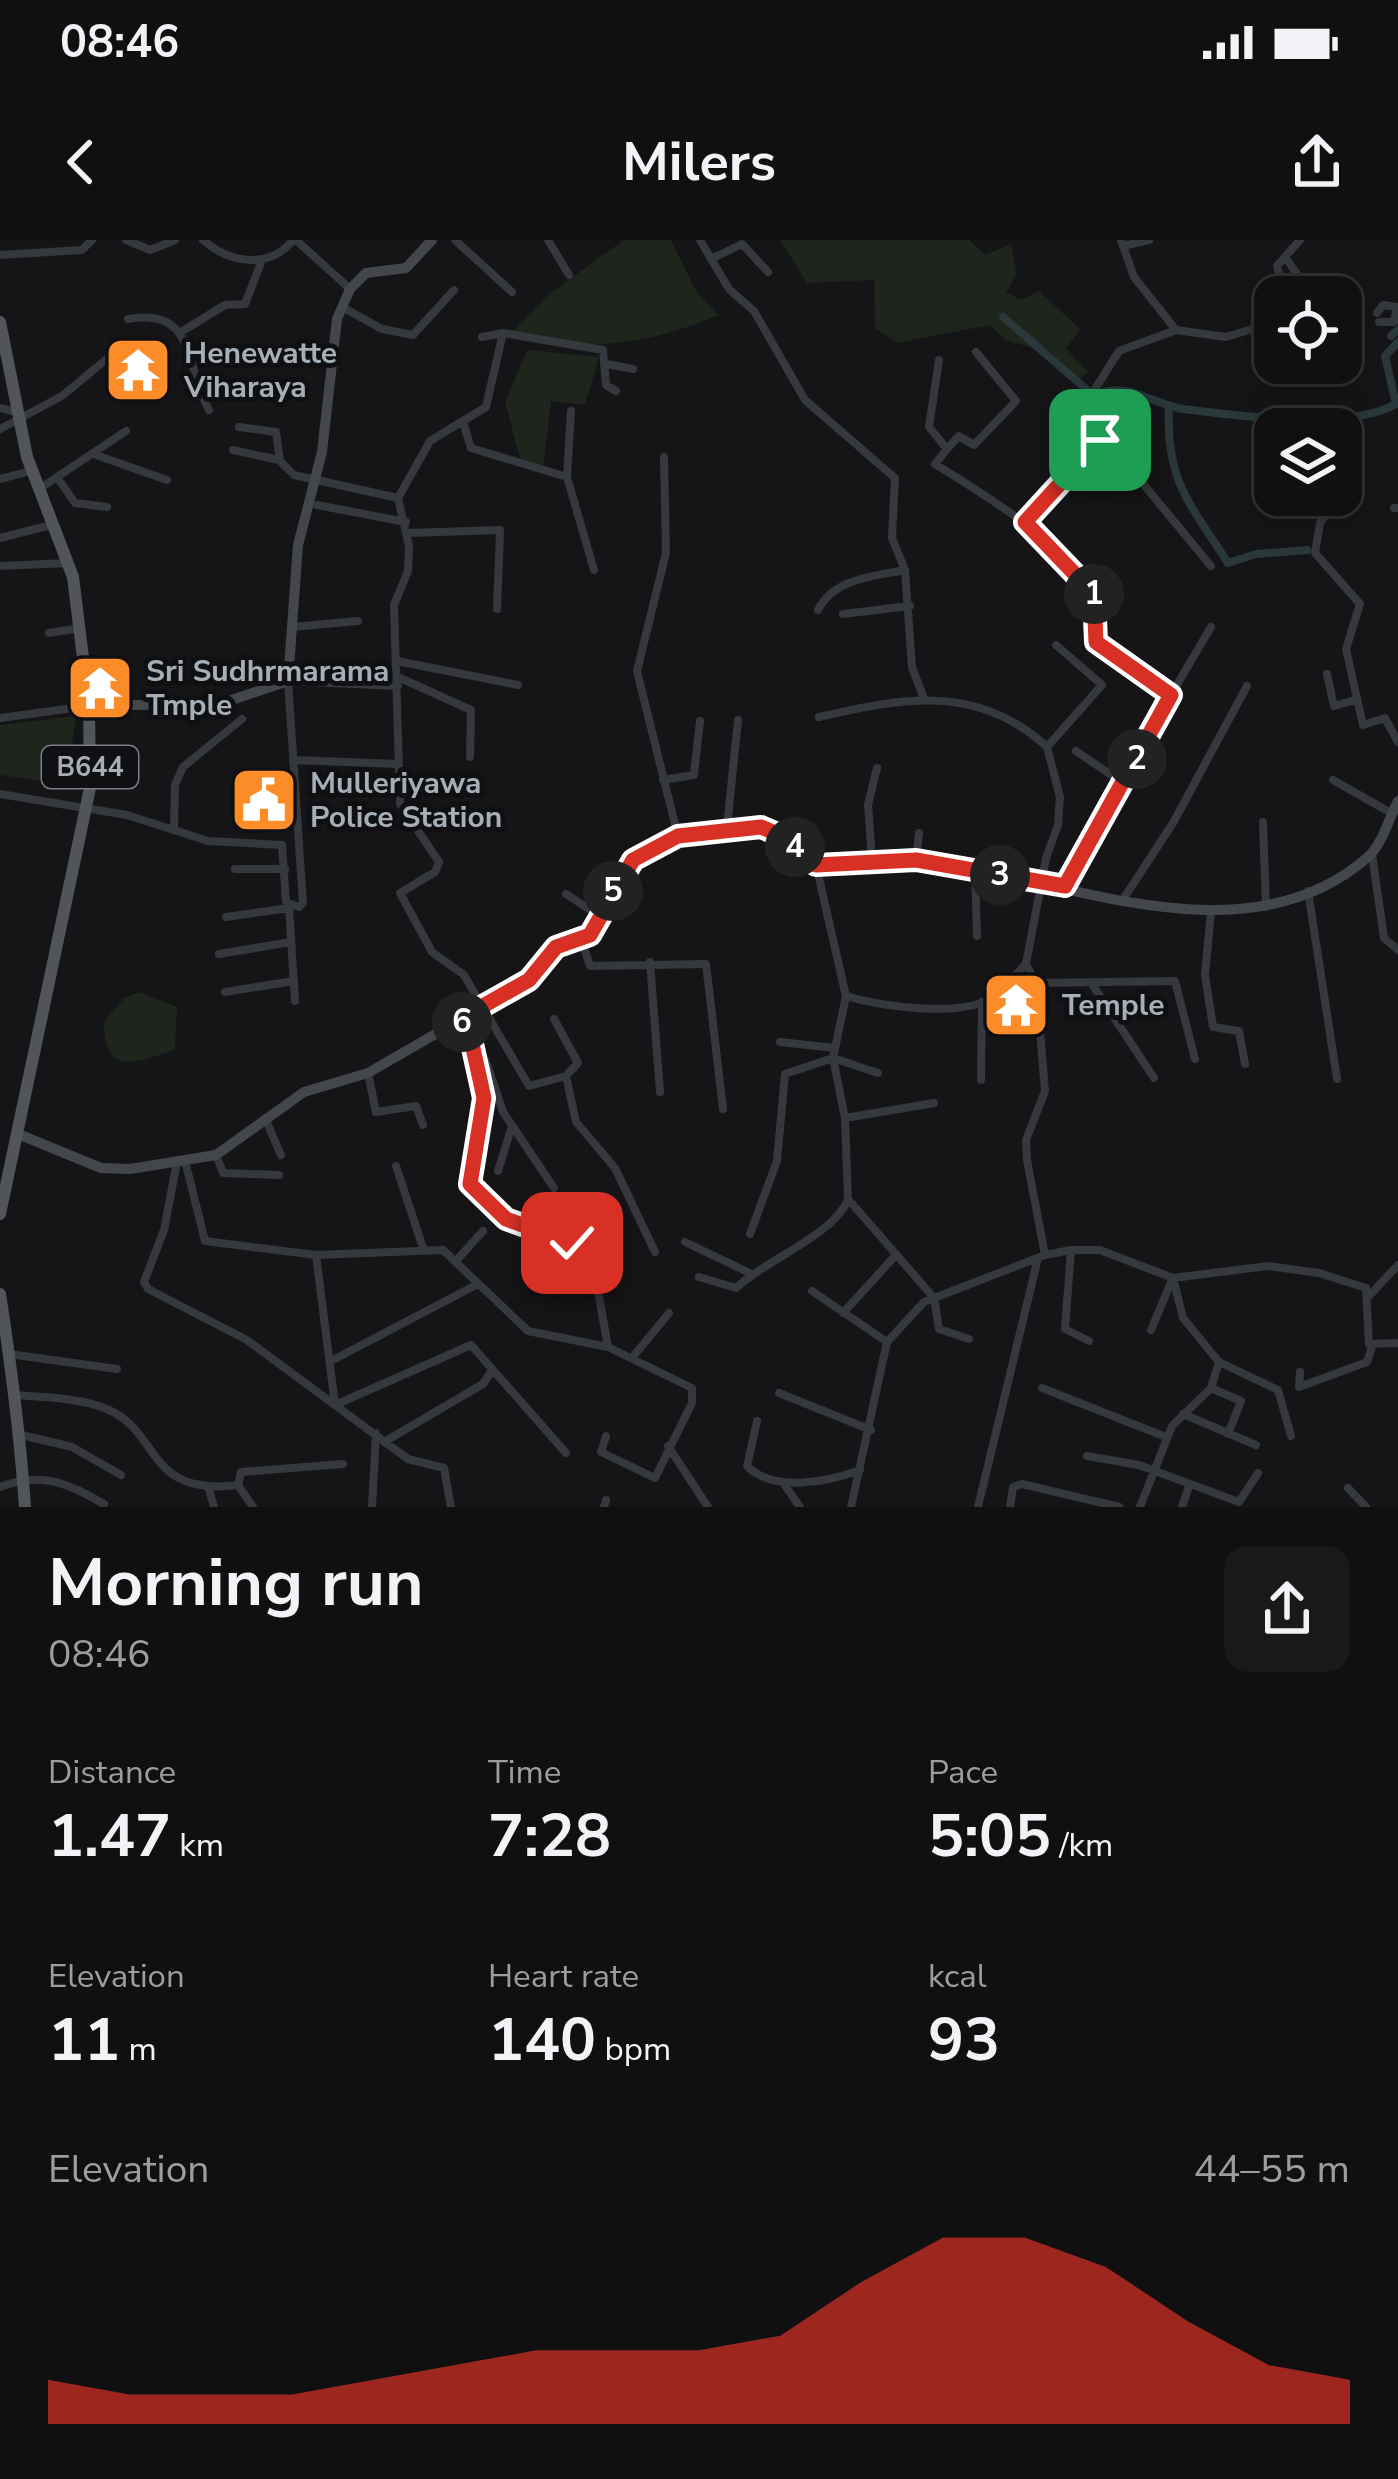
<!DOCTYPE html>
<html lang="en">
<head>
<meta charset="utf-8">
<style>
  body { margin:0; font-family:"Nunito Sans",sans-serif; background:#19191a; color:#f1f3f6; height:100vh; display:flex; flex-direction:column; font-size:45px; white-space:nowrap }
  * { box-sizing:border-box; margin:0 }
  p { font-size:39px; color:#9c9d9f }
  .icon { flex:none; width:66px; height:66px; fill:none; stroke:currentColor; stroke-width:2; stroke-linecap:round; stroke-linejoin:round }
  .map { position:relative; height:1267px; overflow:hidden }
  .drawer { display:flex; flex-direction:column; background:#101011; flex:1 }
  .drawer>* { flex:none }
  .fabs { position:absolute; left:1254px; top:36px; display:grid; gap:24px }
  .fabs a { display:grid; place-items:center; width:108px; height:108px; border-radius:24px; background:#101011; box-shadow:0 6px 30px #0003,0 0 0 3px #303031; font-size:60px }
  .pin { position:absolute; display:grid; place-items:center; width:102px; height:102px; color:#fff; margin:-51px; border-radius:24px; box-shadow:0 6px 18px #0006 }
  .km { position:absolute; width:60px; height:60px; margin:-30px; border-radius:50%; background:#222; color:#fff; font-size:33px; line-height:60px; text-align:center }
  .round { display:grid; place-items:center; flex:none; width:126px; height:126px; border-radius:24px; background:#19191a }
  .summary { display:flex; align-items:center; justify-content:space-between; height:204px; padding:0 48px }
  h1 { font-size:66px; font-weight:700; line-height:90px }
  .figures { display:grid; grid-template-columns:repeat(3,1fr); gap:18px; height:204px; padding:12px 48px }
  .figures div { display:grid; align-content:center }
  .figures b { font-size:60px; font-weight:700 }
  .figures small { font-size:33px; font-weight:400 }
  .figures p { font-size:33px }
  .chart { height:336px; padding:24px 48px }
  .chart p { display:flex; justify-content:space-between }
  .chart svg { width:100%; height:216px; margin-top:12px; fill:#d93025; opacity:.7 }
  .status { display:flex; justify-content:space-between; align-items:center; height:84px; padding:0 60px; background:#101011; direction:ltr }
  .status svg { height:33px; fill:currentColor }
  header { display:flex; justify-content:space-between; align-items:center; height:156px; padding:0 48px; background:#101011; font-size:54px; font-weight:700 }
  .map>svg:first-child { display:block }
  .green { fill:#1d251c }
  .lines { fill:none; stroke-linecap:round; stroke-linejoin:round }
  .canal { stroke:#2a373b; stroke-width:8 }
  .street { stroke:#35383c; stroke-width:8 }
  .secondary { stroke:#43474c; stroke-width:10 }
  .primary { stroke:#51555b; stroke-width:12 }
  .route-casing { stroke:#fff; stroke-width:24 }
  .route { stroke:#d93025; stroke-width:15 }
  .labels { text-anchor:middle; stroke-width:10; stroke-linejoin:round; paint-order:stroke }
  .shield { fill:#101012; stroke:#797f86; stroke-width:3 }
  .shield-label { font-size:27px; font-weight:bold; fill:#a6afb8 }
  .poi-label { font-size:30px; font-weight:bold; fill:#a6afb8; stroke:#101012; text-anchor:start }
</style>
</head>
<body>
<div class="status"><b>08:46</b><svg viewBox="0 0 49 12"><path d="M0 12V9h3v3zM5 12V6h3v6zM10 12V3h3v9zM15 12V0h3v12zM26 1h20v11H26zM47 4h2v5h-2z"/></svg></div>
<header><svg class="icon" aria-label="back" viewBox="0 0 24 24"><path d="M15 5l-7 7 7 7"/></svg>Milers<svg class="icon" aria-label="share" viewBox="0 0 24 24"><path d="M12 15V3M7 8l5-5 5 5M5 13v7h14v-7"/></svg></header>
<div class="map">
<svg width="1398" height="1267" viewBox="0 0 1398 1267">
  <rect width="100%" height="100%" fill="#151517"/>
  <path class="green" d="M624,0H671L697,53L719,75C649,105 581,113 508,95L549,54Z
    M780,0H969L986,15L1011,4L1017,35L1006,52L1021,60L1039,51L1080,89L1066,109L1088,131L1076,143L1033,108L1005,100L990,85L897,103L875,88L874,40L807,43Z
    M527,110L599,117L585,165L551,161L543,227L520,218L505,162Z
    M76,476L66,544L0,535V485Z
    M139,752L177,767L175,810C141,820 104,841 104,782L124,758Z"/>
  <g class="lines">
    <path class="canal" d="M1003,77L1094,156C1124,139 1152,164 1183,169C1237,176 1349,191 1396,164L1385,116L1398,102
      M1391,96L1398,90
      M1169,166C1165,240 1190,264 1228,323L1256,314L1307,310"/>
    <path class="street" d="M126,0L150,10L175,0
      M203,0C230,24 270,29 293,0
      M296,0L350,49
      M455,0L512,52
      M548,0L569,35
      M700,0L729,49L754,71L805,160L895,238L892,298L905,330L912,427L923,456
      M1121,0L1134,37L1176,90L1226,97L1275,82
      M1123,6L1149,0
      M0,15L82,10L92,0
      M1285,17L1311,54
      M711,19L742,4L768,32
      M1286,57L1277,26L1300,0
      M342,67L382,89L413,95L454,50
      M1377,73L1383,65L1397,67
      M128,79C197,67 184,126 209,170
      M1379,82H1394L1397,68
      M181,92L225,65L245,64L262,20
      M482,97L503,93L603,110L606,145L616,151
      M939,120L929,187L947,209L935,224C979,251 1073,308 1094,355C1100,369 1095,387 1096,402L1171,455L1065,646
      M607,124L633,129
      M0,168L16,172
      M463,182L471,208L567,237L571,171
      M239,187L276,192L280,221L294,235L398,258L409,306L408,331L394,365L400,564L439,622L435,632L400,653L432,712L464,735L529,846L566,836L578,823L554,779
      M0,189L62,156L115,112L119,102
      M1089,206L1100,200L1125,222L1211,326
      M947,209L959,196L974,205L1016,161L976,112
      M233,210L279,220
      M96,215L167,240
      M664,217L666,313L637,431L678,596
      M1125,222L1144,193
      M567,237L594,330
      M0,239L31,231
      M59,240L75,263L107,267
      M39,249L126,191
      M398,258L430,201L486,167L503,93
      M317,265L406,282
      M1394,268H1398
      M1328,272L1320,283L1315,313L1360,364L1346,409L1363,485L1385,478L1398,502
      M1025,282L1089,206L1073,184L1119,111L1176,90
      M408,293L500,290L497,369
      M0,298L51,285
      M0,326L68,323
      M818,370C833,339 873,336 905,330
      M843,374L910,366
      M292,387L358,381
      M49,393L81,388
      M397,421L518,445
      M1327,434L1334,466L1355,460
      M398,437L471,470L470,517
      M1171,455L1211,387
      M819,477C902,458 978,443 1047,507L1060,557L1058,585L1046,618L1026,724L1036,743L1045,851L1026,900L1027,920L1045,1015
      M0,478L88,466
      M1047,507L1102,445L1056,405
      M1076,511L1123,543
      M293,520L398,524
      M663,540L694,535L700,481
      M1333,540L1391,573
      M0,554L127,575L208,601L282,605L286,662L299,667L303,663L288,441L398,446
      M1263,582L1266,667
      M174,587L175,545L183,527L242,479
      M727,587L738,480
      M1372,614L1384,698L1398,710
      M872,619L868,565L877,528
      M916,620L919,593
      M816,625L846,756L833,818L845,878L848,959L934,1058L939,1089L969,1099
      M235,629H285
      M975,629L977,696
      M1308,651L1337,839
      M566,654L598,675
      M1124,658L1173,583L1247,446
      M289,667L295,761
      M1211,672L1205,735L1213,787L1239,791L1245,824
      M226,677L289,668
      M582,701L590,726L706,724L723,869
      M219,714L291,702
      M650,722L660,852
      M1036,743L1175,741L1195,819
      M1092,744L1154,838
      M225,752L294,741
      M846,756C880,766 960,778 991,758C1004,749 1015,735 1026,724
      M460,779L486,821L503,872L554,948
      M471,799L484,858L470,944L506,979L581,1010L598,1051L608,1107
      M780,802L835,808
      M368,833L376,872L416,866L423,885
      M566,836L576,882L615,928L655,1012
      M981,840L982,762
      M265,878L281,915
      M845,878L934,863
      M216,915L223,933L279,935
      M185,921L205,1001L316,1015L443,1010L528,1091L608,1107L692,1148V1163L655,1238L601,1212L606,1196
      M177,922L164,990L144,1042L148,1049L247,1100L408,1219L444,1228L451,1267
      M396,926L423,1008
      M498,931L512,886
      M750,994L777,921L785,834L833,818L878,833
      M685,1002L752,1034
      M1071,1010L1065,1089L1089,1101
      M316,1015L335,1165L471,1105L566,1213
      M455,1022L483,991
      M699,1037L736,1048C768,1018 831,997 848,960
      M812,1051L887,1102
      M1368,1057L1398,1025
      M843,1073L896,1015
      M1151,1090L1172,1040
      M9,1114L117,1129
      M632,1118L669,1073
      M331,1121L476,1045
      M1219,1122L1278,1150L1291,1196
      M1300,1132L1299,1147L1367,1122L1372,1107
      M1042,1148L1166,1197
      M1211,1148L1241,1161L1228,1194
      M779,1153L871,1190
      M16,1155C45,1157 82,1158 109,1170C161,1193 146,1257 238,1245L253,1267
      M1183,1174L1256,1205
      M757,1181L747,1226C773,1253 828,1242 860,1230
      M17,1194L72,1207L121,1235
      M384,1202L483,1144L492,1130
      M668,1206L708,1267
      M1087,1216L1139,1225L1239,1262L1258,1233
      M784,1244L800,1267
      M238,1245L241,1232L343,1224
      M0,1247C42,1231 67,1243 104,1264
      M1348,1248L1366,1267
      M209,1249L214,1267
      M372,1267L376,1193
      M604,1267L606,1260
      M851,1267L887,1102L924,1062L1045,1015L1071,1010H1100L1173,1038L1268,1026L1319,1033L1366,1048L1369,1104L1398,1103
      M978,1267L1038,1018
      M1010,1267L1013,1247L1022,1244L1119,1267
      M1140,1267L1172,1186L1211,1148L1219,1122L1183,1078L1173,1038
      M1182,1267L1189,1246"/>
    <path class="secondary" d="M89,466L223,463L288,441L298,305L322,212L337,79L350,49L366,33L406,28L432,0
      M18,894L101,928L130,929L216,915L304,852L368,833L529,740L556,707L590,695L633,620L678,596L761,587L782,595L816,625C863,624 906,616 953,624C1084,648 1253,718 1368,617C1382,605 1389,578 1398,561"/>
    <path class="primary" d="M0,82L27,217L73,337L89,466L90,548L0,974
      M0,1054C11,1125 20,1196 25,1267"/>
  </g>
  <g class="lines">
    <defs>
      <path id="route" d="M572,1003L506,979L470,944L484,858L471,799L460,779L529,740L556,707L590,695L633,620L678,596L761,587L782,596L816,625L916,620L1065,646L1171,455L1096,402L1094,354L1025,282L1100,200"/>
    </defs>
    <use href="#route" class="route-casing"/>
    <use href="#route" class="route"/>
  </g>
  <defs>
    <symbol id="temple-square" viewBox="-11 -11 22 22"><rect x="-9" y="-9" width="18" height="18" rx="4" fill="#fc8c28" stroke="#101012"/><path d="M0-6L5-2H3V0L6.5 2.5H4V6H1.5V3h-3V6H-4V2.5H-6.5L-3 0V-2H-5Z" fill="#fff"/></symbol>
    <symbol id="civic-square" viewBox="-11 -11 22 22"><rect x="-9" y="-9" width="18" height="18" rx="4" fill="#fc8c28" stroke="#101012"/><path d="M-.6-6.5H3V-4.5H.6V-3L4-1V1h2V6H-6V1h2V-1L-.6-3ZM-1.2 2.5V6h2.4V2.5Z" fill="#fff"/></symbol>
  </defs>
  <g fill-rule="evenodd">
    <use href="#temple-square" x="100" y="92" width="76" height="76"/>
    <use href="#temple-square" x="62" y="410" width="76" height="76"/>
    <use href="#civic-square" x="226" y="522" width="76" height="76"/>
    <use href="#temple-square" x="978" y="727" width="76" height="76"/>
  </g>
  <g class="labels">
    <rect class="shield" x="42" y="506" width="96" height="42" rx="9"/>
    <g class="shield-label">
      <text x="90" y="536">B644</text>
    </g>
    <g class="poi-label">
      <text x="184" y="123">Henewatte<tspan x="184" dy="34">Viharaya</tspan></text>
      <text x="146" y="441">Sri Sudhrmarama<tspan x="146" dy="34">Tmple</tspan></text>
      <text x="310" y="553">Mulleriyawa<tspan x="310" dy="34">Police Station</tspan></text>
      <text x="1062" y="775">Temple</text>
    </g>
  </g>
</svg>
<div class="fabs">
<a><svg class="icon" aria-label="locate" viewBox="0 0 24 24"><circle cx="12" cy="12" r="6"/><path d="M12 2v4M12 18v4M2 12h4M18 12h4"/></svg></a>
<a><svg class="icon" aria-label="layers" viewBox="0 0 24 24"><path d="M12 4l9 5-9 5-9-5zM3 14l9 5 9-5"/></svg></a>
</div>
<div class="pin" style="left:1100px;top:200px;background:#1e9e55"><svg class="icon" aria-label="arrive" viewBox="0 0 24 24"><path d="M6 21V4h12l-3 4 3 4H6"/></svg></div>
<div class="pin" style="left:572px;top:1003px;background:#d93025"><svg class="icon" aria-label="check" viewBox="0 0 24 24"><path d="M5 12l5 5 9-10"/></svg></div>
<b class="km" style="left:1094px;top:354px">1</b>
<b class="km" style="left:1137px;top:519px">2</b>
<b class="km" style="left:1000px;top:635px">3</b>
<b class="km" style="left:795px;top:607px">4</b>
<b class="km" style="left:613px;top:651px">5</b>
<b class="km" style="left:462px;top:782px">6</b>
</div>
<section class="drawer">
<div class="summary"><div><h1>Morning run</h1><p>08:46</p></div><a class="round"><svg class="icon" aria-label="share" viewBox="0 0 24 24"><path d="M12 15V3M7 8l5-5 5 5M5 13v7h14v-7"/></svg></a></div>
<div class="figures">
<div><p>Distance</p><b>1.47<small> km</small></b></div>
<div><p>Time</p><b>7:28</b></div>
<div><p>Pace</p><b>5:05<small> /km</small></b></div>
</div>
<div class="figures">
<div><p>Elevation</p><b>11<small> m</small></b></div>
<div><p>Heart rate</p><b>140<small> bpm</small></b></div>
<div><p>kcal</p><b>93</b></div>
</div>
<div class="chart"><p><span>Elevation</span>44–55 m</p>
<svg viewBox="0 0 160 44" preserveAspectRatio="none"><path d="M0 44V35L10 38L20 38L30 38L40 35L50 32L60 29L70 29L80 29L90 26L100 15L110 6L120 6L130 12L140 23L150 32L160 35V44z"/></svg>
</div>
</section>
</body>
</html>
